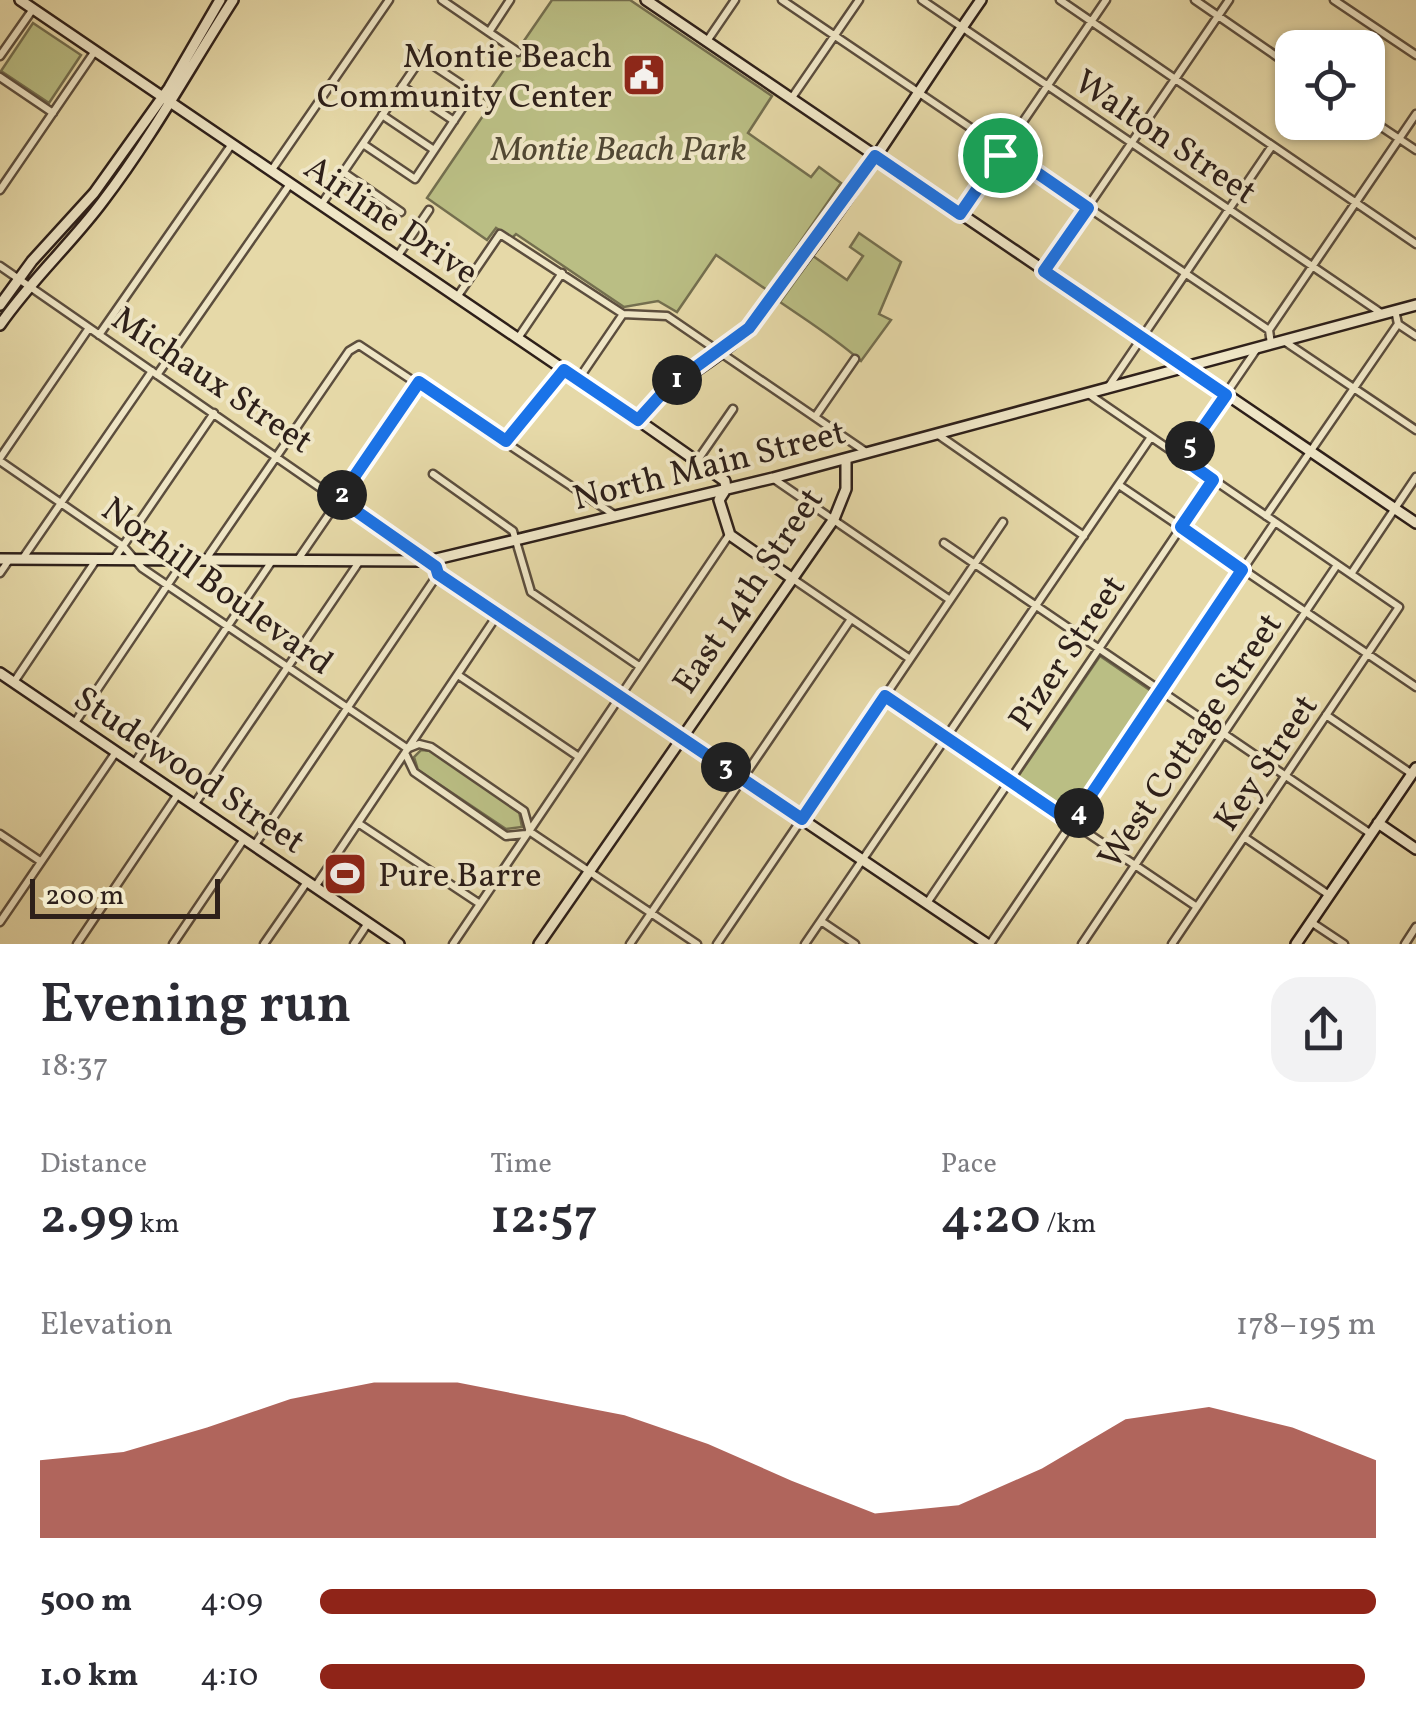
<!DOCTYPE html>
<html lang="en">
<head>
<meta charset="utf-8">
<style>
  body { margin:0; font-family:Vollkorn,serif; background:#f2f2f3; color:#2b2b33; height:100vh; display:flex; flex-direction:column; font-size:38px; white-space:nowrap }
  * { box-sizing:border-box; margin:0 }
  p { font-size:32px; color:#7c7c81 }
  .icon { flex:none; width:55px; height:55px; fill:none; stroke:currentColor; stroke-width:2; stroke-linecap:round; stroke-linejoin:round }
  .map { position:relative; height:944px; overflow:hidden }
  .side { display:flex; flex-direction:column; background:#fff; flex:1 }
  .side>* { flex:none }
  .controls { position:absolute; left:1275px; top:30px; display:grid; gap:20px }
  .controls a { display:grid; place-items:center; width:110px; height:110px; border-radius:20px; background:#fff; box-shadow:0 2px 8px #0004; font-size:50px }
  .scale { position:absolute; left:30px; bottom:25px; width:190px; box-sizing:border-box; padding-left:10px; border:5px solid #2e201a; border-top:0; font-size:28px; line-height:35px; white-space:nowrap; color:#2e201a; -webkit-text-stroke:8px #efe6c6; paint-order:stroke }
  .pin { position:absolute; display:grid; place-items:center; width:85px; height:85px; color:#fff; margin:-42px; border:5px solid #fff; border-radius:50%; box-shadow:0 2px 10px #0007 }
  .km { position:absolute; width:50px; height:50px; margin:-25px; border-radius:50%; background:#222; color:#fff; font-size:28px; line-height:50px; text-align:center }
  .round { display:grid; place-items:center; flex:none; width:105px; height:105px; border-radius:30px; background:#f2f2f3 }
  .headline { display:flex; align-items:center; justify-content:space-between; height:170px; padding:0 40px }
  h1 { font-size:55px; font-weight:600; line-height:75px }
  .stats { display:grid; grid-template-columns:repeat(3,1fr); gap:15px; height:170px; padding:10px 40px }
  .stats div { display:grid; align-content:center }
  .stats b { font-size:50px; font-weight:600 }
  .stats small { font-size:28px; font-weight:400 }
  .stats p { font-size:28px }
  .chart { height:280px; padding:20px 40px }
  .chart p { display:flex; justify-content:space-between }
  .chart svg { width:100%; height:180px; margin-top:10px; fill:#8f2418; opacity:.7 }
  ul { padding:0 40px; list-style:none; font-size:32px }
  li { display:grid; grid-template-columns:160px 120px 1fr; align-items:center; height:75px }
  li i { height:25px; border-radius:12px; background:#8f2418 }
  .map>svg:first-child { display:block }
  .green { fill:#babe84; stroke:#746f4f; stroke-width:2.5 }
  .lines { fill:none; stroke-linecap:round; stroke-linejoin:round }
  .street-casing { stroke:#5c4e3e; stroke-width:11 }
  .secondary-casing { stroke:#2e201a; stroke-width:14 }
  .street { stroke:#efe6c6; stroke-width:6 }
  .secondary { stroke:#efe6c6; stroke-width:9 }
  .route-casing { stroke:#fff; stroke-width:20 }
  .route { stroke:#1a73e8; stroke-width:12 }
  .labels { text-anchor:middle; stroke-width:8; stroke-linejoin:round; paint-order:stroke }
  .poi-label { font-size:35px; fill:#2e201a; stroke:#efe6c6; text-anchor:end }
  .street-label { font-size:35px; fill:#2e201a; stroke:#efe6c6 }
  .park-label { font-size:35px; font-style:italic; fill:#514834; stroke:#efe6c6 }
</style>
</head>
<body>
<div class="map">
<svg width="1416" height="944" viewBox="0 0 1416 944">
  <rect width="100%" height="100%" fill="#e6d9a8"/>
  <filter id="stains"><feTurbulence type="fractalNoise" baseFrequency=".002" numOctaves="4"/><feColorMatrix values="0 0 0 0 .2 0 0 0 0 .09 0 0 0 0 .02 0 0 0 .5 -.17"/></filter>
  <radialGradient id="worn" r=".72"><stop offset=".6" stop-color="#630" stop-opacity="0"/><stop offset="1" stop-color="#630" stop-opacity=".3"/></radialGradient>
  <path class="green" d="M552,0H630L772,96L748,133L811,177L819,167L841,183L767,290L716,255L677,312L658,301L624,307L516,234L512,238L496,228L487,240L427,198L491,104L484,99Z
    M33,23L81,55L49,103L1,71Z
    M859,233L901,262L879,314L891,320L861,361C835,338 809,322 780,302L813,256L847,280L863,256L850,247Z
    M1100,656L1154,693L1072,815L1017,778Z
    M421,750L431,751L519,811L522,827L506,829L418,770L414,757Z"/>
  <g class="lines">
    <defs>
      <path id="street" d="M442,0L518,52
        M782,0L1269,330L1271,344
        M922,0L1381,313
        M1060,0L1416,244
        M1195,0L1292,67
        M1334,0L1416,55
        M489,32L510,0
        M707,41L735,0
        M0,56L33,9
        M0,77L53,113
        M402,86L454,121
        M791,99L859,0
        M382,115L434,150
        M1368,118L1416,150
        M363,144L415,179L473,92L410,50
        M271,171L389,0
        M343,172L401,212
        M0,190L95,51
        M321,205L422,57
        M960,214L1106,0
        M397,257L429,210
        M0,266L680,737
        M1044,271L1229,0
        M457,297L500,234L623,314L667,316L866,452
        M1395,310L1398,324L1416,336
        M1269,330L1416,114
        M99,335L232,144
        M518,338L562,273
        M1284,341L1416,430
        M157,375L290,184
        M578,380L623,314
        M1107,389L1272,146
        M1090,395L1399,607L1172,944
        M815,417L855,359
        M937,434L1084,536
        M506,441L564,370
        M0,458L89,328
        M1182,458L1256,350
        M0,461L123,546L142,568L408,749
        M697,461L733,409
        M433,474L513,531L531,592L639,666
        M774,479L950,600
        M1119,485L1416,687
        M1266,516L1398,324
        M944,543L1371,834
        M23,558L152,371
        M114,559L214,413
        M206,559L349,351L359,345L616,516
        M297,561L419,383
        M0,573L9,560
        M1351,574L1416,477
        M793,579L910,659
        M458,675L579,757
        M14,682L96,560
        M885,696L1197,907
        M1326,715L1412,774
        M74,724L185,559
        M409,748L419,744L431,747L524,811L529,829
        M406,755L414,772L506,836L526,834
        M134,764L272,561
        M194,805L359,562
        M358,823L480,904
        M529,831L697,944
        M0,834L40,861
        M1244,837L1329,895
        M254,846L438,574
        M315,887L498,614
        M927,903L1213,480
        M821,921L855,944
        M0,922L116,752
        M1311,922L1344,944
        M77,944L178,794
        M173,944L244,839
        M264,944L307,882
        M354,944L368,923
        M453,944L729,535
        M630,944L851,619
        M717,944L1003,522
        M805,944L1151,437
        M990,944L1275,522
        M1082,944L1337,565
        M1405,944L1416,927"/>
      <path id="secondary" d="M20,0L638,420L725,481L726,489
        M646,0L1416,523
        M0,305L32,261L94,193L169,88L220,0
        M0,325C31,280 71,244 103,201C152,137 190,67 233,0
        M638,420C669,380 717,365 749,327C836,227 905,109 981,0
        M726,489L719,500L730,535L793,579
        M0,559L428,561L773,478L1416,305
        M0,673L399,944
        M680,737L987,944
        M1378,823L1416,849
        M539,944L834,519L846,489V459
        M1296,944L1416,768"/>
    </defs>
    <use href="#street" class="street-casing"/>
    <use href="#secondary" class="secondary-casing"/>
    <use href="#street" class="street"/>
    <use href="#secondary" class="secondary"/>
  </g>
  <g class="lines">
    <defs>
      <path id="route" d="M1004,150L1088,208L1044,271L1226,395L1182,458L1213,480L1181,527L1242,570L1072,823L885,696L802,819L438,574L436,567L339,499L419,382L506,441L564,370L638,420L667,388L749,328L875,156L960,214Z"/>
    </defs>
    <use href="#route" class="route-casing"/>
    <use href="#route" class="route"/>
  </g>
  <defs>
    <symbol id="civic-square" viewBox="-11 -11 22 22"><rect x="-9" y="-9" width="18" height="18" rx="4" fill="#8f2418" stroke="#efe6c6"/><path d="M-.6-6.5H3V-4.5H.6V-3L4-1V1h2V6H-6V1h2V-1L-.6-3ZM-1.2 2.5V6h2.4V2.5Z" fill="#fff"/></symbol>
    <symbol id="stadium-square" viewBox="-11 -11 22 22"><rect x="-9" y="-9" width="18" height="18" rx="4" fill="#8f2418" stroke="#efe6c6"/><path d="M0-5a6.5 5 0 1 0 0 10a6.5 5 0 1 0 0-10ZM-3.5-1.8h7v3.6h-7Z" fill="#fff"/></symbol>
  </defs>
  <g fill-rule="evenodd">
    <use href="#civic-square" x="619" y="50" width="50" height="50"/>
    <use href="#stadium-square" x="320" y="849" width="50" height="50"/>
  </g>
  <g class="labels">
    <g class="poi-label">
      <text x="612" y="67">Montie Beach<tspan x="612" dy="40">Community Center</tspan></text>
      <text x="378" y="886" text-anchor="start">Pure Barre</text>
    </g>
    <g class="street-label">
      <text transform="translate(1166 136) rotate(34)" y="12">Walton Street</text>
      <text transform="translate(392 219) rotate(34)" y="12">Airline Drive</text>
      <text transform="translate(213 379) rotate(34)" y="12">Michaux Street</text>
      <text transform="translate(709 464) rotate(-14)" y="12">North Main Street</text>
      <text transform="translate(218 585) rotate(36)" y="12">Norhill Boulevard</text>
      <text transform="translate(747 590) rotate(-56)" y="12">East 14th Street</text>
      <text transform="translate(1066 652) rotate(-56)" y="12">Pizer Street</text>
      <text transform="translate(1189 740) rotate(-56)" y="12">West Cottage Street</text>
      <text transform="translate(1265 762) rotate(-56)" y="12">Key Street</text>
      <text transform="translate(190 769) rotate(34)" y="12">Studewood Street</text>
    </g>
    <g class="park-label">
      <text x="619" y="160">Montie Beach Park</text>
    </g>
  </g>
  <rect width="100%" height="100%" filter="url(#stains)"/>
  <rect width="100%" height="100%" fill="url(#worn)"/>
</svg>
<div class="controls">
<a><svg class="icon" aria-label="locate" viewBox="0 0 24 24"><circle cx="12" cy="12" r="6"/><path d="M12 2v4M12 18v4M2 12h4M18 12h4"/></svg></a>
</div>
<div class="scale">200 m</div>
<div class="pin" style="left:1000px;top:155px;background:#1e9e55"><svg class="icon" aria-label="arrive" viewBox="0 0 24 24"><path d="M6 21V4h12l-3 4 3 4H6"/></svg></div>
<b class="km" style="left:677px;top:380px">1</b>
<b class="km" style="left:342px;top:495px">2</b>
<b class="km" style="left:726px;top:767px">3</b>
<b class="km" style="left:1079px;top:813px">4</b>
<b class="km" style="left:1190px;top:446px">5</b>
</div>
<section class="side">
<div class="headline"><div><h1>Evening run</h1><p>18:37</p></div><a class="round"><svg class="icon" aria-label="share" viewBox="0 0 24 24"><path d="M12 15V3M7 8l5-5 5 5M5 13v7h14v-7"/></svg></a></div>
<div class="stats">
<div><p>Distance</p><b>2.99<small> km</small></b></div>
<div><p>Time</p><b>12:57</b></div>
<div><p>Pace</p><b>4:20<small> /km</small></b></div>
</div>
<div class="chart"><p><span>Elevation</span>178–195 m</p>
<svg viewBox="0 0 160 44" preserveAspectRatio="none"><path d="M0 44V25L10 23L20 17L30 10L40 6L50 6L60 10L70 14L80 21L90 30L100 38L110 36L120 27L130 15L140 12L150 17L160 25V44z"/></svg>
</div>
<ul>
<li><b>500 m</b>4:09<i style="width:100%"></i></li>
<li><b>1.0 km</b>4:10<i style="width:99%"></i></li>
</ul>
</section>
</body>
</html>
